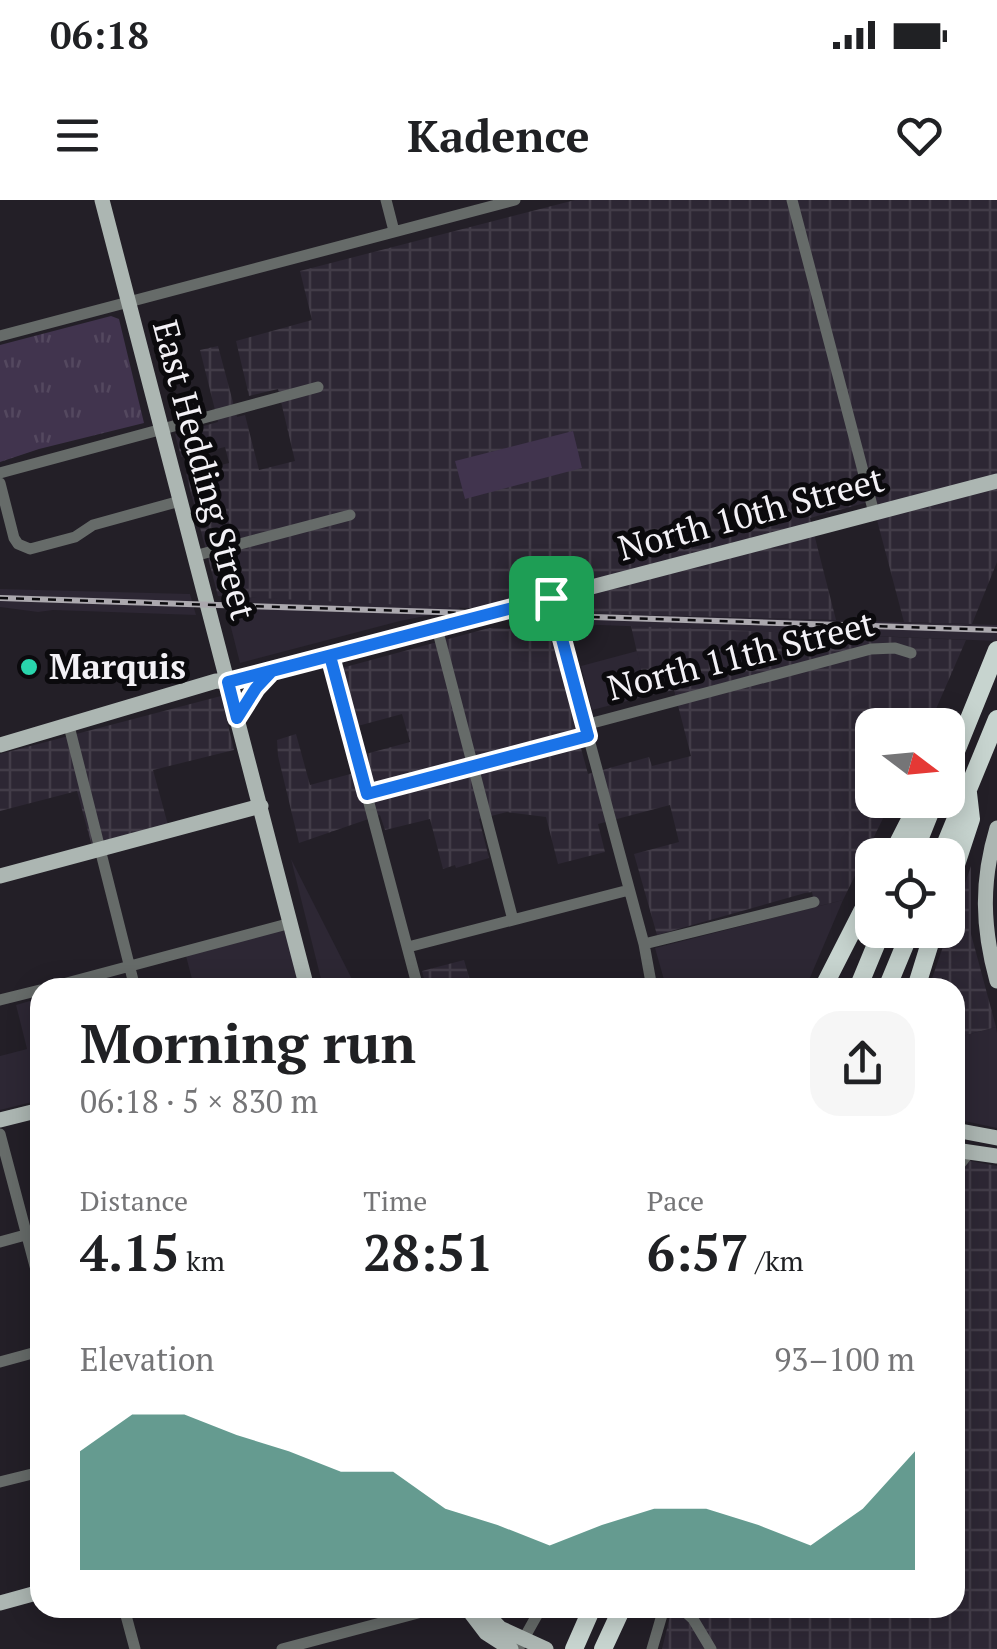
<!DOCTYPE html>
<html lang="en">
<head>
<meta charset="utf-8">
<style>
  body { margin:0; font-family:"PT Serif",serif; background:#f6f6f6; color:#202124; height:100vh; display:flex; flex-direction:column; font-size:38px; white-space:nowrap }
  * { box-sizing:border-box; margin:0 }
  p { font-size:32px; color:#757577 }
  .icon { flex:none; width:55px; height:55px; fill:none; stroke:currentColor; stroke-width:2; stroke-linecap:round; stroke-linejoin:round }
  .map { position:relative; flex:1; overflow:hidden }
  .sheet { position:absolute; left:30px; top:778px; width:935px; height:640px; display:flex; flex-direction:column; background:#fff; border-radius:30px; box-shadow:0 5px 25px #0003 }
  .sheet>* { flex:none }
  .needle { width:65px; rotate:106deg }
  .tools { position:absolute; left:855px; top:508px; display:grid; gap:20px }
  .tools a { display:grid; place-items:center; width:110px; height:110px; border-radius:20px; background:#fff; box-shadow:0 5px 25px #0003; font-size:50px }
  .pin { position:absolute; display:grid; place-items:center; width:85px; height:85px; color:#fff; margin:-42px; border-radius:20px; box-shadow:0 5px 15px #0006 }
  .round { display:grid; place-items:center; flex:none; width:105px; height:105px; border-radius:30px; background:#f6f6f6 }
  .head { display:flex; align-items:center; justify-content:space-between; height:170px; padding:0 50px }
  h1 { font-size:55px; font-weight:600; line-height:75px }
  .figures { display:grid; grid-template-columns:repeat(3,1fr); gap:15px; height:170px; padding:10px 50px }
  .figures div { display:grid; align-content:center }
  .figures b { font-size:50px; font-weight:600 }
  .figures small { font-size:28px; font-weight:400 }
  .figures p { font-size:28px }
  .chart { height:280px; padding:20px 50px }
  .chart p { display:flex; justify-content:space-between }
  .chart svg { width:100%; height:180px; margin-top:10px; fill:#247262; opacity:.7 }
  .status { display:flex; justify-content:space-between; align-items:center; height:70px; padding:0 50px; background:#fff; direction:ltr }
  .status svg { height:28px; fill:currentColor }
  header { display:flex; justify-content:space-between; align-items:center; height:130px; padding:0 50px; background:#fff; font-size:45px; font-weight:600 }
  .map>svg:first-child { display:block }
  .built { fill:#2d2734 }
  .industrial { fill:url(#industrial-grid) }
  .park { fill:url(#park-tufts) }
  .garden { fill:#41344e }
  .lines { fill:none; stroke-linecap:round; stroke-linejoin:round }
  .minor { stroke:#666b69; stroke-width:11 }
  .major { stroke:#acb6b2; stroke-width:15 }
  .highway { stroke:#c7d4cf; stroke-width:18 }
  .rail-casing { stroke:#aba8ae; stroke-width:6 }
  .rail { stroke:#0b0a0d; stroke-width:2.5; stroke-dasharray:8; stroke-linecap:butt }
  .route-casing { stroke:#fff; stroke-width:20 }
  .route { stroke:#1a73e8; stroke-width:12 }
  .poi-dot { fill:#29d5ad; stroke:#0b0a0d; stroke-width:4 }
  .labels { text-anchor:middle; stroke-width:10; stroke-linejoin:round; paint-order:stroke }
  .street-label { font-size:35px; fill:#f3f1f6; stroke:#0b0a0d }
  .poi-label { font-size:35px; font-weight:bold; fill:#f3f1f6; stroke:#0b0a0d; text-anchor:start }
</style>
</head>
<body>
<div class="status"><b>06:18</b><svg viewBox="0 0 49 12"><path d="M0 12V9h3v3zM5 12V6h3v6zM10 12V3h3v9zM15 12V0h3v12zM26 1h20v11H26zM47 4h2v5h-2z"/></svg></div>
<header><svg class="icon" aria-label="menu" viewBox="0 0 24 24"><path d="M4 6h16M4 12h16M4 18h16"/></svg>Kadence<svg class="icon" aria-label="heart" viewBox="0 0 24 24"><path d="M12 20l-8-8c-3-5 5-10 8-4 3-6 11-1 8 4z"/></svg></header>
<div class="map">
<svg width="997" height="1449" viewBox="0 0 997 1449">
  <defs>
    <pattern id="industrial-grid" width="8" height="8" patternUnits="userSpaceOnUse" patternTransform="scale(2.5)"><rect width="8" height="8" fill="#2d2734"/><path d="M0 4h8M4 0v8" fill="none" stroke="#423c48"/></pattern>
    <pattern id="park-tufts" width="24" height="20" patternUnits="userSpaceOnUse" patternTransform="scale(2.5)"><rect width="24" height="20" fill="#41344e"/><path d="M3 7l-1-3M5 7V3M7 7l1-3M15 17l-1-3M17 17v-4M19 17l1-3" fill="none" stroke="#54485f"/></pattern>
  </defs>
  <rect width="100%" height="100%" fill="#231f27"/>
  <path class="built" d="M0,389L190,394L196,415L53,410L38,412L0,407Z
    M223,396L458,406L460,409L400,421L240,463Z
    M572,413L997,425V441L575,424Z
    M637,451L647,496L592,510L581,466Z
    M291,659L356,787H323Z
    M843,700L806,787H666L655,748Z
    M288,728L300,787H194L186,756Z
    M40,798V900L0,910V856L27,849L16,805Z
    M996,827L997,833V928L955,919V838Z"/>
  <path class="industrial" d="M575,0H997V362L972,424L904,422L872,301L810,318L836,420L572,413L218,396L186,274L229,263L225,247L181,257L175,234L218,222L200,150L218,146L237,217L245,215L259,270L295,261L278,189L249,196L236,141L312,120L300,71Z
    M631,426L966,440L929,525H872V600H892L843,700L815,707L812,692L805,693L657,735L634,654L679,642L670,605L598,624L605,652L558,664L546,617L507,612L479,619L489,658L456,668L455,665L443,669L430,619L385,630L380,615L299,643L278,556L277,540L296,534L310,585L365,570L362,555L410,542L402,514L354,527L338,469L489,428L549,430L588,574L649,557L652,566L691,556L674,490L647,496Z
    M221,496L234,550L153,570L168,625L92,646L77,591L0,611V554Z
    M971,666V734L996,827L955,838V788L929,787Z
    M464,760L472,787H423L426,786L422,771Z
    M970,961L997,966V1449H662L672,1408H955V1184L958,1183L955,1177V975Z"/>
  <path class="park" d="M111,116L119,119L144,223L39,249L0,262V145Z"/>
  <path class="garden" d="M573,231L582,268L465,299L455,261Z"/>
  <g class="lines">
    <path class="minor" d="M386,0L394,31
      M792,0L874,313
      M0,136L515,0
      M0,273L318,187
      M0,283L14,338L18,344L30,349L75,337L93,325L180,301
      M194,356L350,315
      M551,398L644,744L652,788
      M437,428L513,720
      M330,456L418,788
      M585,525L871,449L895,448L911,453
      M69,526L135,788
      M367,593L588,537
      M644,744L814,702
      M408,747L629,690
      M48,788L291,723
      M0,800L40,790
      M0,934L40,1085
      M955,970L970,952
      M0,1042L40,1031
      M0,1162L40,1151
      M0,1282L40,1272
      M124,1408L135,1449
      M681,1408L693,1419L711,1449
      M282,1449L437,1408
      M518,1449L541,1408
      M652,1449L664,1408"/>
    <path class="major" d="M102,0L307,788
      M237,519L256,488L272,471
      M0,545L216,481L228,482L997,281
      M997,628C981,681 982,727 997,781
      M0,676L261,606
      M0,920L40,910
      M955,930L997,938
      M955,950L997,956
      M0,1403L40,1392
      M467,1408L486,1433L511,1449
      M481,1408L500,1428L546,1449"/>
    <path class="highway" d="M948,571L997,450
      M892,655L920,600
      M913,655L935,600
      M941,655L997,519
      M948,689L971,619L968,593
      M823,788L872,692
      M858,788L882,730
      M887,788L911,730
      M916,788L934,730
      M574,1449L592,1408
      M603,1449L622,1408"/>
    <defs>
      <path id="rail" d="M0,398L997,430"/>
    </defs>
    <use href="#rail" class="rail-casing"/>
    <use href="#rail" class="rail"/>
  </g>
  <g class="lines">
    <defs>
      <path id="route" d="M551,398L228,482L237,518L256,488L272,471L330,456L367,594L588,536L551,398"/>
    </defs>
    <use href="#route" class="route-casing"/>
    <use href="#route" class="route"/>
  </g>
  <circle class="poi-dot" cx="29" cy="467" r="10"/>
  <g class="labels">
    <g class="street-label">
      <text transform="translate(204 270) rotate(75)" y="12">East Hedding Street</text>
      <text transform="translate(751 314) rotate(-15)" y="12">North 10th Street</text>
      <text transform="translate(741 456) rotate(-14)" y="12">North 11th Street</text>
    </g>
    <g class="poi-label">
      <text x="49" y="479">Marquis</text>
    </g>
  </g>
</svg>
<div class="tools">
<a><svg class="needle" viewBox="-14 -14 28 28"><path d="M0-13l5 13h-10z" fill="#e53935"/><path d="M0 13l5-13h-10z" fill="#757577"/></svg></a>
<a><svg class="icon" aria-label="locate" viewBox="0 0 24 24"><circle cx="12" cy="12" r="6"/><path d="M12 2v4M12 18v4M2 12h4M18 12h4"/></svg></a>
</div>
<div class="pin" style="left:551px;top:398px;background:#1e9e55"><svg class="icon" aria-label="arrive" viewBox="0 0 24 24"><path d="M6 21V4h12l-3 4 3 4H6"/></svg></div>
<section class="sheet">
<div class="head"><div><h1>Morning run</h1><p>06:18 · 5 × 830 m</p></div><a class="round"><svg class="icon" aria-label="share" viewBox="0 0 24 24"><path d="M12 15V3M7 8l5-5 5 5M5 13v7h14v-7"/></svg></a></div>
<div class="figures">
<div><p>Distance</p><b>4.15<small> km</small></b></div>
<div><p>Time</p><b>28:51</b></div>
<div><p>Pace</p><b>6:57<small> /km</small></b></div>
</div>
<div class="chart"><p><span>Elevation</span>93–100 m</p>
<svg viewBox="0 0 160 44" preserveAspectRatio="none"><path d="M0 44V15L10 6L20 6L30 11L40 15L50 20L60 20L70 29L80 33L90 38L100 33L110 29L120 29L130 33L140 38L150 29L160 15V44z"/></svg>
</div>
</section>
</div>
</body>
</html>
